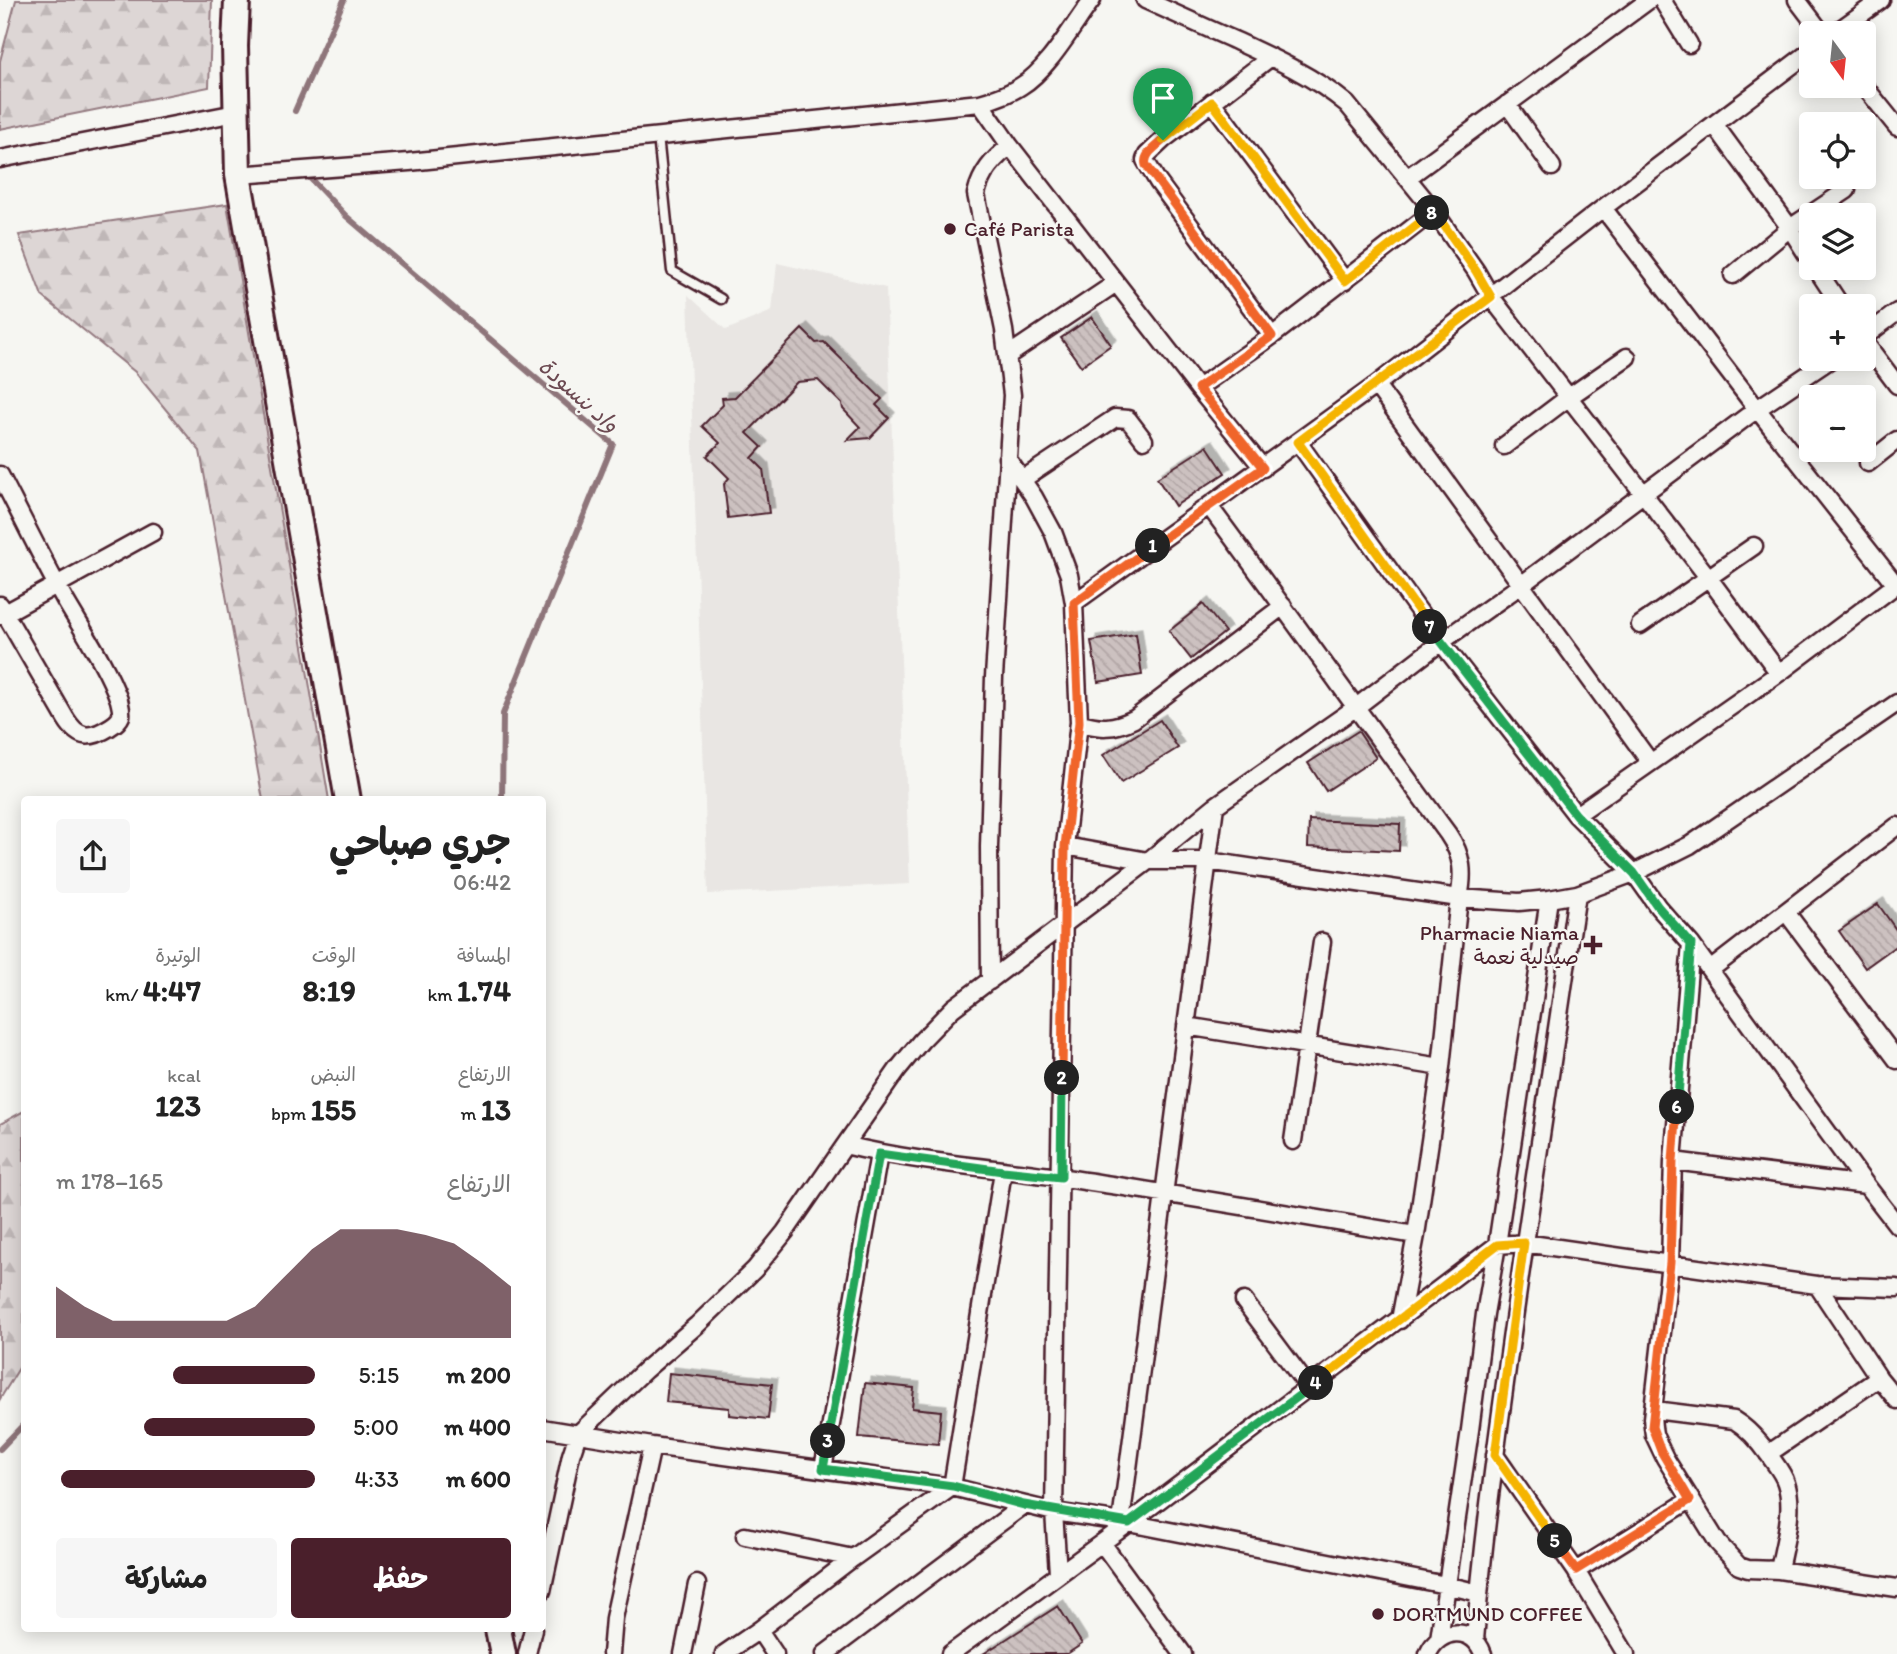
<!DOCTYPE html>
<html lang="ar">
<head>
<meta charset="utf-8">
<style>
  body { margin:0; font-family:Itim,"Playpen Sans Arabic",sans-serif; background:#f6f6f6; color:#222; direction:rtl; height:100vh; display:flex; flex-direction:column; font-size:26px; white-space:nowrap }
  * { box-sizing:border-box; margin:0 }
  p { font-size:23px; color:#767676 }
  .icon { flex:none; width:38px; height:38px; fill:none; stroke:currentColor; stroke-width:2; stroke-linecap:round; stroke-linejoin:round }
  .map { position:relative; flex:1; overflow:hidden; direction:ltr }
  .panel { position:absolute; left:21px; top:796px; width:525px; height:836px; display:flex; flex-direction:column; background:#fff; border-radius:7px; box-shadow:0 4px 18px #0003; direction:rtl }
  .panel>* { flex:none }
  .needle { width:46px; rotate:165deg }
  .tools { position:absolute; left:1799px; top:21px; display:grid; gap:14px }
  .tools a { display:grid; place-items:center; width:77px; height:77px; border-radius:7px; background:#fff; box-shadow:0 4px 18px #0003; font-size:35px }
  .pin { position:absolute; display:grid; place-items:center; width:60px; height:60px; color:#fff; margin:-72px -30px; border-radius:50% 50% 50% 0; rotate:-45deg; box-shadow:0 0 7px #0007 }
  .pin .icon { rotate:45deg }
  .km { position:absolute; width:35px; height:35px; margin:-18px; border-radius:50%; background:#222; color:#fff; font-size:19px; line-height:35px; text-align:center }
  .round { display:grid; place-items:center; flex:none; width:74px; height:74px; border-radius:7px; background:#f6f6f6 }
  .head { display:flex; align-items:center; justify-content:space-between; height:119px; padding:0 35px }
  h1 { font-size:38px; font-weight:700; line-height:52px }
  .figures { display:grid; grid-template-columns:repeat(3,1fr); gap:10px; height:119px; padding:7px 35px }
  .figures div { display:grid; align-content:center }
  .figures b { font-size:30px; font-weight:700 }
  .figures small { font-size:19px; font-weight:400 }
  .figures p { font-size:19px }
  .chart { height:196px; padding:14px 35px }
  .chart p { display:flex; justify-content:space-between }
  .chart svg { width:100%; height:126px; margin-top:7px; fill:#4a1f2b; opacity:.7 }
  .cta { display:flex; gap:14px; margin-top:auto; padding:14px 35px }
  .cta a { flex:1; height:80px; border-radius:7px; background:#4a1f2b; color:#fff; font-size:28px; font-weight:700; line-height:80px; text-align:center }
  .cta a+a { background:#f6f6f6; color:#222 }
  ul { padding:0 35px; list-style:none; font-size:23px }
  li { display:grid; grid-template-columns:112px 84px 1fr; align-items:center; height:52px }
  li i { height:18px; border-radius:9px; background:#4a1f2b }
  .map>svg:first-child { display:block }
  .built { fill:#e9e6e3 }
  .forest { fill:url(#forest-firs); stroke:#947a80; stroke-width:2 }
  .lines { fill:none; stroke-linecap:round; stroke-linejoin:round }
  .stream { stroke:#8e747a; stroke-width:6 }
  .building { fill:url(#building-back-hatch); stroke:#4a1f2b; stroke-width:2; filter:url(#shadow) }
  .lane-casing { stroke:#4a1f2b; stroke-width:13 }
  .street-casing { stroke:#4a1f2b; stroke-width:21 }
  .primary-casing { stroke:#4a1f2b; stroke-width:30 }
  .lane { stroke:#f6f6f2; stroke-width:8 }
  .street { stroke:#f6f6f2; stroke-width:16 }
  .primary { stroke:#f6f6f2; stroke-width:24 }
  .split-1-casing { stroke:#fff; stroke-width:14 }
  .split-2-casing { stroke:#fff; stroke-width:14 }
  .split-3-casing { stroke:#fff; stroke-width:14 }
  .split-4-casing { stroke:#fff; stroke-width:14 }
  .split-5-casing { stroke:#fff; stroke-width:14 }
  .split-6-casing { stroke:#fff; stroke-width:14 }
  .split-7-casing { stroke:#fff; stroke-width:14 }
  .split-8-casing { stroke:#fff; stroke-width:14 }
  .split-9-casing { stroke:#fff; stroke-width:14 }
  .split-1 { stroke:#f0652b; stroke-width:9 }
  .split-2 { stroke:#f0652b; stroke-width:9 }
  .split-3 { stroke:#22a559; stroke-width:9 }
  .split-4 { stroke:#22a559; stroke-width:9 }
  .split-5 { stroke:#f5b400; stroke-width:9 }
  .split-6 { stroke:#f0652b; stroke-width:9 }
  .split-7 { stroke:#22a559; stroke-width:9 }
  .split-8 { stroke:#f5b400; stroke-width:9 }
  .split-9 { stroke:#f5b400; stroke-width:9 }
  .poi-dot { fill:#4a1f2b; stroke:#f6f6f2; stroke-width:2.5 }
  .labels { text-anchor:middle; stroke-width:5; stroke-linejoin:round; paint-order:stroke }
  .poi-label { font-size:21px; fill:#4a1f2b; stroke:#f6f6f2; text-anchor:start }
  .water-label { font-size:23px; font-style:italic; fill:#6c4a52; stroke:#f6f6f2 }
</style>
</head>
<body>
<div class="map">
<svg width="1897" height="1654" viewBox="0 0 1897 1654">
  <defs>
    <pattern id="forest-firs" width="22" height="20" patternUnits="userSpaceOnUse" patternTransform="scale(1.75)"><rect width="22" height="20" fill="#ddd6d5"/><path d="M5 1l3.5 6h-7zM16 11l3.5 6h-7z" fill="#bfb7b7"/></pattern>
    <pattern id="building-back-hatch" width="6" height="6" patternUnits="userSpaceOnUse" patternTransform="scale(1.75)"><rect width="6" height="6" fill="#ccc1c0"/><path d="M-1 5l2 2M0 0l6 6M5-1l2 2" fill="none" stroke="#b1a5a5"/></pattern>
    <filter id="shadow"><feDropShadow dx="5.5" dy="-5.5" stdDeviation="0" flood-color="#0004"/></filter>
  </defs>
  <rect width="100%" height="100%" fill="#f6f6f2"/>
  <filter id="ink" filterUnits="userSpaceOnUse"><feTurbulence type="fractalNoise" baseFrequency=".0143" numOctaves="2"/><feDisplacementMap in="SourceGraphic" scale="14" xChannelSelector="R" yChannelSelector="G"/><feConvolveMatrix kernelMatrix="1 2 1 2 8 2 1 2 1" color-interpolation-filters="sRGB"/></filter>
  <g filter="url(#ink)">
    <path class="built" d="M777,263L886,288L910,884L708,894L688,295L726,330L772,311Z"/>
    <path class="forest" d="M16,0H212L209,87L0,129V61Z
      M227,204L319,740L329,800H263L200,451L135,372L42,296L19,235Z
      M24,1111V1360L0,1399V1124Z"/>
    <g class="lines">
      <path class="stream" d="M295,111L344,0
        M307,175L346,216L613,444L503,714L502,800
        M0,1449L24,1424"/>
    </g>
    <path class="building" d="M1092,317L1111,345L1081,366L1061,338Z
      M802,329L816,343L824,342L882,399L876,405L889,418L870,438L847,440L860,427L843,409L842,404L818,380L797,382L747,433L762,447L752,458L763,469L769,513L728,518L724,484L729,478L707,456L720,443L702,426L723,405L722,398L735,397Z
      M1207,446L1225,473L1175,506L1157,478Z
      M1203,604L1225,632L1191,659L1169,631Z
      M1136,634L1142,675L1098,682L1091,641Z
      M1160,720L1178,748L1121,783L1103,755Z
      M1358,731L1376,758L1326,791L1308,763Z
      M1309,820L1400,824L1399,851L1308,847Z
      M1878,904L1897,931V945L1865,968L1839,931Z
      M669,1373L772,1384L768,1419L729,1415V1408L666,1402Z
      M865,1383L914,1388L912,1408L941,1411L938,1444L859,1437Z
      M1058,1606L1082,1644L1067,1654H983Z"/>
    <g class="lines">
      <defs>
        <path id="lane" d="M658,136L672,271L721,299"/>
        <path id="street" d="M1145,0C1174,13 1204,27 1234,40C1273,58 1313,76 1347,104L1434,211L1476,271L1491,297L1708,577L1779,673
          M1662,0L1689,44
          M1797,0L1822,33
          M1835,33L1881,0
          M1271,57L1163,140L1147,155L1145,160L1158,182L1272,336
          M1864,86L1897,127
          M1212,102L1345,281
          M980,103L1010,146L1198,388L1263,468
          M1507,104L1552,167
          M1714,124L1790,228L1811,261
          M0,159L236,113
          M238,175L409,162L980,103C994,99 1009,94 1021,86C1048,70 1073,25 1092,0
          M1407,178L1649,0
          M1603,208L1757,409L1896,585
          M1816,268L1841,306
          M1733,275L1790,228L1847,190
          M1864,337L1897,312
          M1864,341L1897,385
          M1007,356L1116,283
          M1376,385L1650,762
          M1198,388L1272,336L1434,211
          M1298,442L1441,642L1576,815L1634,873L1658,907L1691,944L1866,1185L1897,1225
          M1504,446L1569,397L1627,357
          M1007,458L1034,497L1053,532L1069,575L1074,603L1079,722L1065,846L1054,1512L1058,1573
          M1868,463L1897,440
          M0,475C22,517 42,559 65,600C83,631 107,666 119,700C120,705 122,710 121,716C119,721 115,724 110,727C91,739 79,740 66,719L0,605
          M1023,479L1115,418L1128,419L1144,440
          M1209,506C1290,615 1368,725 1448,834C1463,856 1464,873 1459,898L1441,1067L1416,1235L1400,1320
          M1074,603L1376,385L1603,208L1811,51
          M0,616L153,532
          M1640,625L1754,546
          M1079,722C1099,729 1114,729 1134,719L1283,606
          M1576,815L1779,673L1897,584
          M1065,846L1148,861H1208L1459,898L1519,902L1549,899L1577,894L1634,873L1690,845L1897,703
          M1786,912L1897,1060
          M1691,944L1673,1161L1670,1263L1652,1418L1654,1435L1665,1458L1718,1543L1739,1566L1748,1569L1779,1570L1897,1588
          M1710,970L1897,826
          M990,981L989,847L994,677L1012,395L1004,330L976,194C981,173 993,159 1010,146
          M1186,1026L1441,1067
          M1293,1141L1322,942
          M845,1145L898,1069L921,1041L953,1008L1148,861L1215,806L1355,708L1441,642L1521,585L1757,409L1831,359
          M1673,1161L1866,1185
          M1817,1285L1879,1378L1897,1400
          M1244,1301L1309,1388
          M1654,1410L1734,1420C1749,1429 1759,1441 1769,1455C1775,1464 1783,1473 1786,1483C1795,1510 1784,1543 1779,1570
          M542,1428L652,1446L952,1487L1054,1512L1129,1523L1446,1585L1479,1593
          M1768,1454L1879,1378
          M1495,1455L1576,1571L1626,1654
          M823,1469L879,1154
          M1121,1522L1215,806
          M745,1536L853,1558
          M1102,1543L1183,1654
          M1576,1571L1690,1500
          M542,1591L571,1455L578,1434L645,1370L697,1325L755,1269L785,1232L845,1145C917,1163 991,1167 1065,1178C1182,1195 1299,1216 1416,1235
          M759,1630L775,1654
          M1439,1639L1470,1430L1485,1314L1497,1245L1549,899
          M1475,1640C1483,1540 1497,1440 1511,1340C1532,1191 1554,1042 1577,894
          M527,1654L533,1629
          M611,1654L614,1618L652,1446
          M683,1654L697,1584
          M724,1654L759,1630L853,1558L952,1487L1003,1171
          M825,1654L1024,1505
          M950,1654L1129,1523L1497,1245L1524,1243L1817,1285L1897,1288
          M1428,1654C1439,1628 1473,1625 1483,1654"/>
        <path id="primary" d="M237,0L235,46L238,175L348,800
          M498,1629L503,1654"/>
      </defs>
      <use href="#lane" class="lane-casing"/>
      <use href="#street" class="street-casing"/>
      <use href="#primary" class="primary-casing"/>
      <use href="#lane" class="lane"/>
      <use href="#street" class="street"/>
      <use href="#primary" class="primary"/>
    </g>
  </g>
  <g class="lines" filter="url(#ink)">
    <defs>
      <path id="split-1" d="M1153,546L1263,468L1198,388L1272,336L1146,165C1143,154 1156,147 1163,140"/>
      <path id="split-2" d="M1062,1078L1065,846L1079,722L1074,603L1153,546"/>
      <path id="split-3" d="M828,1441L879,1154L1003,1171L1061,1177L1062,1078"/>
      <path id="split-4" d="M828,1441L823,1469L953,1486L1024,1505L1129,1523L1316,1383"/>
      <path id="split-5" d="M1316,1383L1497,1245L1524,1243L1495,1455L1555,1541"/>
      <path id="split-6" d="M1555,1541L1576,1570L1690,1500L1661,1451L1652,1427L1670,1263L1673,1161L1677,1107"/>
      <path id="split-7" d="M1430,627L1576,815L1634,873L1658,907L1691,944L1677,1107"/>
      <path id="split-8" d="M1430,627L1298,442L1491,297L1476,271L1434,211L1432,213"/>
      <path id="split-9" d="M1163,140L1212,102L1345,281L1432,213"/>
    </defs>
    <use href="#split-1" class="split-1-casing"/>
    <use href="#split-2" class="split-2-casing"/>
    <use href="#split-3" class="split-3-casing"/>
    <use href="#split-4" class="split-4-casing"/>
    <use href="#split-5" class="split-5-casing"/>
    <use href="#split-6" class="split-6-casing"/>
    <use href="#split-7" class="split-7-casing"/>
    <use href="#split-8" class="split-8-casing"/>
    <use href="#split-9" class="split-9-casing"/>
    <use href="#split-1" class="split-1"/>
    <use href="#split-2" class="split-2"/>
    <use href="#split-3" class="split-3"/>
    <use href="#split-4" class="split-4"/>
    <use href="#split-5" class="split-5"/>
    <use href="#split-6" class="split-6"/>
    <use href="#split-7" class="split-7"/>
    <use href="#split-8" class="split-8"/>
    <use href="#split-9" class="split-9"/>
  </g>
  <g class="poi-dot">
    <circle cx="950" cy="229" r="7"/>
    <path d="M1589.5 934.5h7v7h7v7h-7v7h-7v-7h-7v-7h7z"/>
    <circle cx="1378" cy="1614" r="7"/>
  </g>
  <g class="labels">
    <g class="poi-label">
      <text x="964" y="236">Café Parista</text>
      <text x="1579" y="940" text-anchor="end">Pharmacie Niama<tspan x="1579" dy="24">صيدلية نعمة</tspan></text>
      <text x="1392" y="1621">DORTMUND COFFEE</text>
    </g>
    <g class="water-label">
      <text transform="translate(579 395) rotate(42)" y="8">واد بنسودة</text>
    </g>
  </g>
</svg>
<div class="tools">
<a><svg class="needle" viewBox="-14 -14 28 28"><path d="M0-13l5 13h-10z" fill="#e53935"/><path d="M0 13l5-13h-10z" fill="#767676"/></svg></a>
<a><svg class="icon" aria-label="locate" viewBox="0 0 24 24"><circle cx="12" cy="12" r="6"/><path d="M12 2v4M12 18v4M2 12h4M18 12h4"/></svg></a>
<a><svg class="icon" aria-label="layers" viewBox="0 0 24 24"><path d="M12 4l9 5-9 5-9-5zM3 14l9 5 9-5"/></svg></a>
<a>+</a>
<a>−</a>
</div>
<div class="pin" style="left:1163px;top:140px;background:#1e9e55"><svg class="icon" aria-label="arrive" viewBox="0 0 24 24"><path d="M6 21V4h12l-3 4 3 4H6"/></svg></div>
<b class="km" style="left:1153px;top:546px">1</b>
<b class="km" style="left:1062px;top:1078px">2</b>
<b class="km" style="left:828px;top:1441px">3</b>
<b class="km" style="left:1316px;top:1383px">4</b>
<b class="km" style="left:1555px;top:1541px">5</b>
<b class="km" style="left:1677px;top:1107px">6</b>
<b class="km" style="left:1430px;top:627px">7</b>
<b class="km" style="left:1432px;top:213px">8</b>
<section class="panel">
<div class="head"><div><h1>جري صباحي</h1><p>06:42</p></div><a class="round"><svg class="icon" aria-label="share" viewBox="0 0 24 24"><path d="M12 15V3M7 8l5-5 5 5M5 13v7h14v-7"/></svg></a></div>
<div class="figures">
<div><p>المسافة</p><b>1.74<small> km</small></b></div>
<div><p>الوقت</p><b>8:19</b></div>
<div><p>الوتيرة</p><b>4:47<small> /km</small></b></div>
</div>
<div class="figures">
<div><p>الارتفاع</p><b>13<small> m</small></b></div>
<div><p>النبض</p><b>155<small> bpm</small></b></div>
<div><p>kcal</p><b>123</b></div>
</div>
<div class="chart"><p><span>الارتفاع</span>165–178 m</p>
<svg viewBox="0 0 160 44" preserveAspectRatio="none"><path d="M0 44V26L10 33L20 38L30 38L40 38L50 38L60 38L70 33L80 23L90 13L100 6L110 6L120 6L130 8L140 11L150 18L160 26V44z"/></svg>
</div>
<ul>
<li><b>200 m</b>5:15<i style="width:55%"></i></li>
<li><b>400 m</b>5:00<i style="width:66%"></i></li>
<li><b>600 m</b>4:33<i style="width:98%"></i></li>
</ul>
<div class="cta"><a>حفظ</a><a>مشاركة</a></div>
</section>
</div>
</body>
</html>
